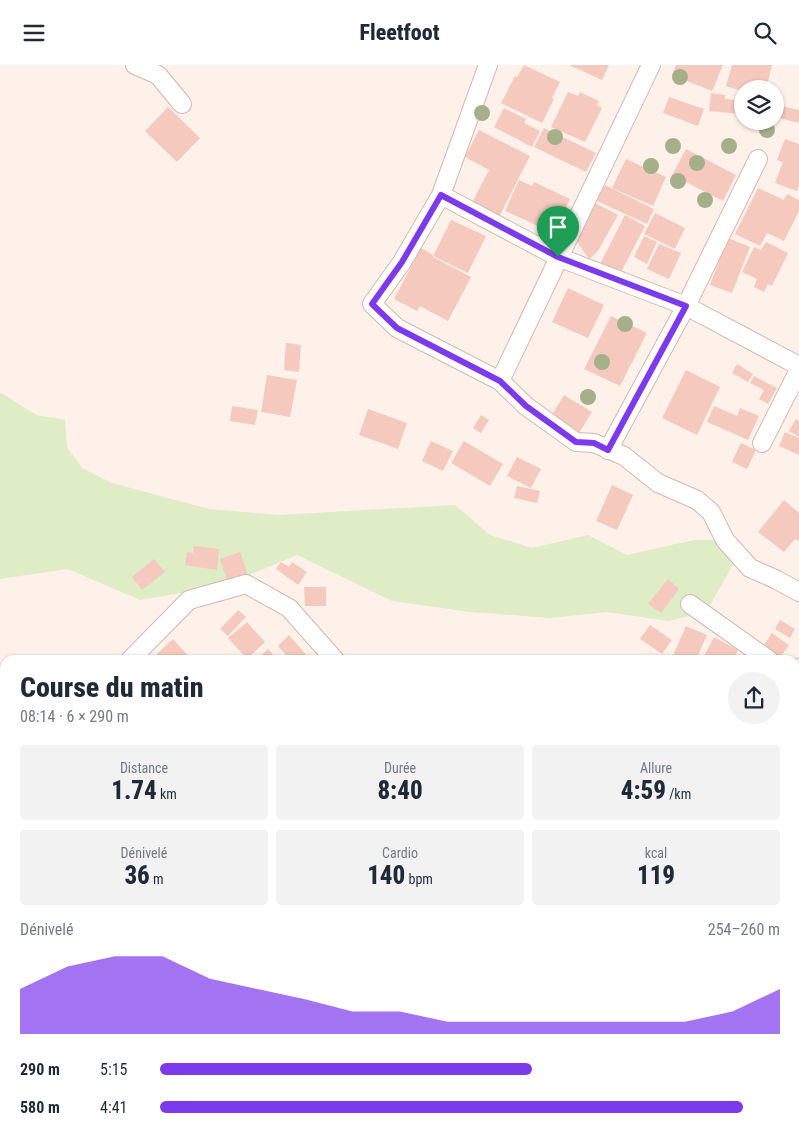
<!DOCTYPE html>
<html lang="fr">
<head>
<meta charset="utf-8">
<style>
  body { margin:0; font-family:"Roboto Condensed",sans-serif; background:#f2f2f3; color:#1f2937; height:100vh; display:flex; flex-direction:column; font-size:19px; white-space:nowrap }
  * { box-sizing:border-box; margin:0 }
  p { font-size:16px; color:#747a83 }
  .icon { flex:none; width:28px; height:28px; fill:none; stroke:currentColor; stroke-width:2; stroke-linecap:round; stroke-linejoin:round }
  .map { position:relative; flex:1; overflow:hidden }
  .side { position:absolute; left:0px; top:590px; width:800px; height:481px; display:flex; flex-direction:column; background:#fff; border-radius:15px 15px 0 0; box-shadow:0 1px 4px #0004 }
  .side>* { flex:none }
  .fabs { position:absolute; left:734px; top:15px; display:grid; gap:10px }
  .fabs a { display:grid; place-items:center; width:50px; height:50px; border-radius:50%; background:#fff; box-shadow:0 1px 4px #0004; font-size:25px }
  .pin { position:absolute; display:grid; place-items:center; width:42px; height:42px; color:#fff; margin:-51px -21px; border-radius:50% 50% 50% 0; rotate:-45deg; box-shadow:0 0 5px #0007 }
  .pin .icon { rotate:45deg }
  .round { display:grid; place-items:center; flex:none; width:52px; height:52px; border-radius:26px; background:#f2f2f3 }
  .summary { display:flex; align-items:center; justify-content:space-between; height:85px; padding:0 20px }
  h1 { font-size:28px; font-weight:800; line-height:38px }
  .metrics { display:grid; grid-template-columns:repeat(3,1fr); gap:8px; height:85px; padding:5px 20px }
  .metrics div { display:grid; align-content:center; border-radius:5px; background:#f2f2f3; text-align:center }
  .metrics b { font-size:25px; font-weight:800 }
  .metrics small { font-size:14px; font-weight:400 }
  .metrics p { font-size:14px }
  .chart { height:140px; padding:10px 20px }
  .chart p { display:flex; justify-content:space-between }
  .chart svg { width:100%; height:90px; margin-top:5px; fill:#7c3aed; opacity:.7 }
  ul { padding:0 20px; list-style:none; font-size:16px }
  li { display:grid; grid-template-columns:80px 60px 1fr; align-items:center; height:38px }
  li i { height:12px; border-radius:6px; background:#7c3aed }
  header { display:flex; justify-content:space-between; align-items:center; height:65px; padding:0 20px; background:#fff; font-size:22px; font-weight:800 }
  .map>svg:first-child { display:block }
  .green { fill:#deedc5 }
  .building { fill:#f5c9be }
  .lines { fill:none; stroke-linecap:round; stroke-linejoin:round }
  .minor-casing { stroke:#d4b8b0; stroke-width:20 }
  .minor { stroke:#fff; stroke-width:18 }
  .tree { fill:#a5b08b }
  .route-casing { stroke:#fff; stroke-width:10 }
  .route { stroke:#7c3aed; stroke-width:6 }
</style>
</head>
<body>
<header><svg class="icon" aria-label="menu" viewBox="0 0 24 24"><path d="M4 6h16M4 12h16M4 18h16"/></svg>Fleetfoot<svg class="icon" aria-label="search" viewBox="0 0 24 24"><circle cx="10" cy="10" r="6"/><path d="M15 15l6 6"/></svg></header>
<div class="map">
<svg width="799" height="1071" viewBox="0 0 799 1071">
  <rect width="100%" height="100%" fill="#fef1e9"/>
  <path class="green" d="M0,327L36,350L65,355L67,382L82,403L112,418L209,444L278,450L455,440L490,470L532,483L588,470L627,490L694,475H725L738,491L706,547L668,556L607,547L550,553L470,547L392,536L297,490L223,521L140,535L68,504L0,514Z"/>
  <path class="building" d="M524,0L560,17L552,33L554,34L542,58L501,38L515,11L517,12Z
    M569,0H609L602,15Z
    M676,0H723L712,26L672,10Z
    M732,0H772L766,24H742V26L726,21Z
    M568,27L578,31L580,27L599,36L597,40L602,43L585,77L551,62Z
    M711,28L725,30V34L742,36L741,49L709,46Z
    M669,32L704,44L698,61L663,48Z
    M775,40L799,45V58L775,52Z
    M168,42L200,73L177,97L145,66Z
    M504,43L526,54L524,58L540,66L532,82L494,62Z
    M544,63L596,88L586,107L534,82Z
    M479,65L530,91L496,158L472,146L476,138L473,136L489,105L465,92Z
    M785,74L799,79V121L797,126L775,118L783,97L777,95Z
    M686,84L736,110L723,136L672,110Z
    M626,94L666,112L653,141L612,123Z
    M519,115L532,121L534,117L570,134L554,168L505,146Z
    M605,120L654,144L647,159L597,136Z
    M758,123L784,135L787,129L799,135V146L784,176L767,168L760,181L735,169Z
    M595,138L618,150L598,186L589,194L575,174Z
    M655,148L685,163L675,184L644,169Z
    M625,150L645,161L620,209L600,199Z
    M451,155L486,171L468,208L433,191Z
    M644,171L657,177L647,199L634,192Z
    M728,173L750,182L732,228L710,220Z
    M766,177L788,188L772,221L768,219L764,227L754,222L757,214L742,207L754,182L761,185Z
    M659,179L681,188L669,214L647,204Z
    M421,183L433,190V192L471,212L448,256L420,241L417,246L394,234Z
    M568,223L604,240L588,273L552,257Z
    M611,251L647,268L620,321L584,304Z
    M286,278L301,280L299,307L284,305Z
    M737,299L753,309L748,317L732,308Z
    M686,305L720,322L697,370L662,353Z
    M267,310L297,315L290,352L261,347Z
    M754,311L777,323L768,339L759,334L764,325L750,318Z
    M564,330L592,347L576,373L548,356Z
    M232,341L258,345L255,360L230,356Z
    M714,341L737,351L740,343L759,351L748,375L707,357Z
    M368,344L407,358L398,384L359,370Z
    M481,350L489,355L481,368L473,363Z
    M796,354L799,356V372L789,366Z
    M785,367L799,373V390L779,381Z
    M431,376L453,386L443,406L422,396Z
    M464,376L503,399L490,421L451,398Z
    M741,378L756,385L747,404L732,397Z
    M517,392L541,404L531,423L507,411Z
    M612,420L633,430L617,465L596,456Z
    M517,421L540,426L537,438L514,433Z
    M784,435L799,448V476L795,474L784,487L758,467Z
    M194,481L219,484L217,505L185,500L187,487L193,488Z
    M240,487L248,510L227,516L220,494Z
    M154,494L165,507L142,525L132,512Z
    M281,497L289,502L292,497L307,507L298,520L276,504Z
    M668,514L679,524L661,548L648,539Z
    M304,522H326V541H305Z
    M238,545L246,552L228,571L220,564Z
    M780,555L795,564L790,573L775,564Z
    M247,557L265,577L247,594L228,573Z
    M650,560L672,575L662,589L640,574Z
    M686,561L707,570L696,595H671Z
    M772,568L789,580L779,594L762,583Z
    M289,570L308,592L304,595H290L278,581Z
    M714,572L738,585L733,595H702Z
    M173,574L192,595H160L156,590Z
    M268,584L278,595H256Z
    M795,716L799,717V753L795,752Z
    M795,783L799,785V811L795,810Z
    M5,832V852L0,853V835Z
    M5,922V950L0,945V926Z
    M795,1037H799V1062L795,1061Z
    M322,1066H333L344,1071H320Z
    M338,1066H359L357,1071H348Z
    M623,1066H640L638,1071H622Z
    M643,1066H681L679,1071H642Z"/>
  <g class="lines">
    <defs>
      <path id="minor" d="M135,0L158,10L182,39
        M488,0L441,130L402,197L372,239L397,263L500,316L526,341L576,377L594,378L624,391L658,418L697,435L711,447L725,475L750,503L775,514L799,527
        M441,130L558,192L686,241L799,301
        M500,316L651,0
        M762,378L799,305
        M608,385L686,241L758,94
        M690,539L769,595
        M130,595L189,535L246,519L289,543L335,595
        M795,610L799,603
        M0,728L5,739
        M0,821L5,818
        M795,821L799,824
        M0,858L5,864
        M0,1005L5,1002
        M302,1066L308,1071
        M605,1071L607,1066"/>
    </defs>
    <use href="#minor" class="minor-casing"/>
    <use href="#minor" class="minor"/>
  </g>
  <g class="tree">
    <circle cx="680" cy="12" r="8"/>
    <circle cx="482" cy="48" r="8"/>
    <circle cx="767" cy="65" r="8"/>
    <circle cx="555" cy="72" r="8"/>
    <circle cx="673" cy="81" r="8"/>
    <circle cx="729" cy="81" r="8"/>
    <circle cx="697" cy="98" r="8"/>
    <circle cx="651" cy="101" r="8"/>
    <circle cx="678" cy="116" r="8"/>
    <circle cx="705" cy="135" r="8"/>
    <circle cx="625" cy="259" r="8"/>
    <circle cx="602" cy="297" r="8"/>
    <circle cx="588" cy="332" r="8"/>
  </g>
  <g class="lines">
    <defs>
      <path id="route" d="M441,130L558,192L686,241L608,385L594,378L576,377L526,341L500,316L397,263L372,239L402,197Z"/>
    </defs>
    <use href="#route" class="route-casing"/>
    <use href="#route" class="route"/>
  </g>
</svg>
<div class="fabs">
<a><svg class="icon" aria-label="layers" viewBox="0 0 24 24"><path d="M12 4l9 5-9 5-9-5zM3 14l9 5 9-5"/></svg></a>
</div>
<div class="pin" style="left:558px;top:192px;background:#1e9e55"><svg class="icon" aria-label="arrive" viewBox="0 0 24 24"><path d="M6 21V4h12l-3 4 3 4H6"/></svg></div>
<section class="side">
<div class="summary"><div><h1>Course du matin</h1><p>08:14 · 6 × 290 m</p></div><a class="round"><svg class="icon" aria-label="share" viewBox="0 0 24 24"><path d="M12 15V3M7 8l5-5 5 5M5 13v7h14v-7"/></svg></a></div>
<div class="metrics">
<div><p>Distance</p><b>1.74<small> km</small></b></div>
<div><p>Durée</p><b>8:40</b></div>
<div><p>Allure</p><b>4:59<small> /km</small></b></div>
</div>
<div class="metrics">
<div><p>Dénivelé</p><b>36<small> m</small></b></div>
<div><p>Cardio</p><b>140<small> bpm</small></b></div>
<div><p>kcal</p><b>119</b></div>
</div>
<div class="chart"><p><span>Dénivelé</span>254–260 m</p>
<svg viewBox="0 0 160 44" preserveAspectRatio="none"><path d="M0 44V22L10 11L20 6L30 6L40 17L50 22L60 27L70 33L80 33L90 38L100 38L110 38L120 38L130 38L140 38L150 33L160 22V44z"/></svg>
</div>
<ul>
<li><b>290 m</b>5:15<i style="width:60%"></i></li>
<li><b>580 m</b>4:41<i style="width:94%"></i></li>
</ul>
</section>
</div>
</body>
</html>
